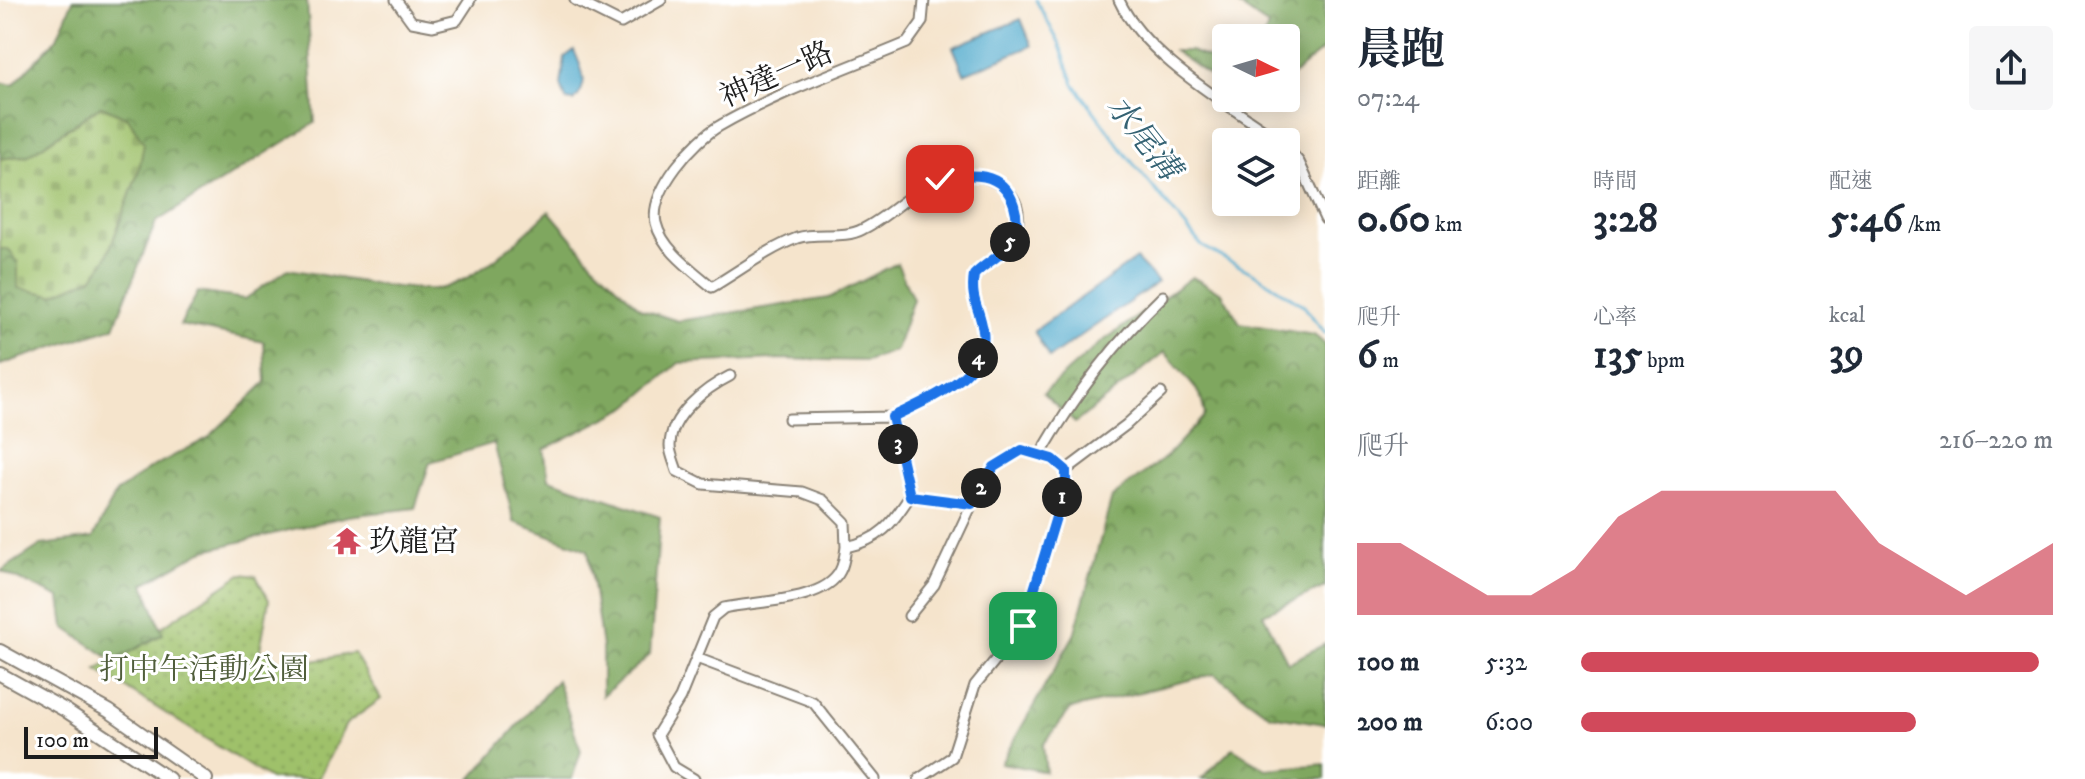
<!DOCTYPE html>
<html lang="zh-TW">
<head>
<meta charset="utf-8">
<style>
  body { margin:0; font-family:"IM FELL DW Pica","Noto Serif TC",serif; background:#f6f6f7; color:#1f2937; height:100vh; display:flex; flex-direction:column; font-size:30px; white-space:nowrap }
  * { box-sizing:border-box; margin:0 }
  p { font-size:26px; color:#747a83 }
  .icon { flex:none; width:44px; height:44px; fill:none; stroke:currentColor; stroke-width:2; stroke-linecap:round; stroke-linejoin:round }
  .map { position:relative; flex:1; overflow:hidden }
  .details { display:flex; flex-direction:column; background:#fff; width:760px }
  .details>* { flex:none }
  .needle { width:52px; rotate:95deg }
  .tools { position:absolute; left:1212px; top:24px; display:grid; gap:16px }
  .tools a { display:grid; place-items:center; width:88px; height:88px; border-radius:8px; background:#fff; box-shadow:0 4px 20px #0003; font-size:40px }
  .scale { position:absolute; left:24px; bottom:20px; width:134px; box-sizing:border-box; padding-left:8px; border:4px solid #1c1c1c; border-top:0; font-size:22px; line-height:28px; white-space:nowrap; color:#1c1c1c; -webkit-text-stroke:6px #fff; paint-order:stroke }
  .pin { position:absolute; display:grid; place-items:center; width:68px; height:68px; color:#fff; margin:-34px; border-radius:16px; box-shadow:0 4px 12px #0006 }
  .km { position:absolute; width:40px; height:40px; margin:-20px; border-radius:50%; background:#222; color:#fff; font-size:22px; line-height:40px; text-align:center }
  .round { display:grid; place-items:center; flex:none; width:84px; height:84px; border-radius:8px; background:#f6f6f7 }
  .head { display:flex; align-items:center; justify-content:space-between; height:136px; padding:0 32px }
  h1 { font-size:44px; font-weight:700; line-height:60px }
  .stats { display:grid; grid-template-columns:repeat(3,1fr); gap:12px; height:136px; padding:8px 32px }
  .stats div { display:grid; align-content:center }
  .stats b { font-size:40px; font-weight:700 }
  .stats small { font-size:22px; font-weight:400 }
  .stats p { font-size:22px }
  .chart { height:224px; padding:16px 32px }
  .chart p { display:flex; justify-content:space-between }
  .chart svg { width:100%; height:144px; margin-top:8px; fill:#d1495b; opacity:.7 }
  ul { padding:0 32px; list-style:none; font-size:26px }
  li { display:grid; grid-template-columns:128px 96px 1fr; align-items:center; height:60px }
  li i { height:20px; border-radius:10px; background:#d1495b }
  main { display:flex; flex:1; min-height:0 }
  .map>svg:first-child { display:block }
  .grass { fill:url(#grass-dots); stroke:#5e6e43; stroke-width:2 }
  .forest { fill:url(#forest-crowns); stroke:#4e623d; stroke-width:2 }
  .cemetery { fill:url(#cemetery-stones); stroke:#5e6e43; stroke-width:2 }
  .water { fill:#4ca7ca; stroke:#346273; stroke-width:2 }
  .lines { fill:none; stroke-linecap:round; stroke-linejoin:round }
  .stream { stroke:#4ca7ca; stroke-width:3 }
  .minor-casing { stroke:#888074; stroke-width:13 }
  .highway-casing { stroke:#888074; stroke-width:16 }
  .minor { stroke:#fff; stroke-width:9 }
  .highway { stroke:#fff; stroke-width:12 }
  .route-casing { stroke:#fff; stroke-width:16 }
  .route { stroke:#1a73e8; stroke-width:10 }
  .labels { text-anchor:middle; stroke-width:6; stroke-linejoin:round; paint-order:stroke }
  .street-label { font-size:30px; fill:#1c1c1c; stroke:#fff }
  .poi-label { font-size:30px; fill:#1c1c1c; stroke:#fff; text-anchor:start }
  .park-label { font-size:30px; fill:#505e3b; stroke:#fff }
  .water-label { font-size:32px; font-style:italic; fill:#346273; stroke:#fff }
</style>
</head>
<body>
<main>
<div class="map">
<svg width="1325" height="779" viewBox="0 0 1325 779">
  <defs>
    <pattern id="grass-dots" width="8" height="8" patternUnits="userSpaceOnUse" patternTransform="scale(2)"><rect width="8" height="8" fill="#9fc16a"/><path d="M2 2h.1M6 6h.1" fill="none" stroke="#88a55b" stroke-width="1.8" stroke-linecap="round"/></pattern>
    <pattern id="forest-crowns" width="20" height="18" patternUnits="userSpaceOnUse" patternTransform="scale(2)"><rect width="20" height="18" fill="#7fa75e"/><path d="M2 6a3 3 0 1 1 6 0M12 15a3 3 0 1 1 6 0" fill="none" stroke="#67874d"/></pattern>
    <pattern id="cemetery-stones" width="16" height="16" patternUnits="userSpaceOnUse" patternTransform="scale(2)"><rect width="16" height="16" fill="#9fc16a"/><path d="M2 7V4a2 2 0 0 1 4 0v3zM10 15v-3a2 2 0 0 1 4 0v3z" fill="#88a55b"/></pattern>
  </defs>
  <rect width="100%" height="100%" fill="#fff"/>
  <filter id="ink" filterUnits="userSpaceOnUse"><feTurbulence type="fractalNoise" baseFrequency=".0125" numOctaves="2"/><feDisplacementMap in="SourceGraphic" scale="16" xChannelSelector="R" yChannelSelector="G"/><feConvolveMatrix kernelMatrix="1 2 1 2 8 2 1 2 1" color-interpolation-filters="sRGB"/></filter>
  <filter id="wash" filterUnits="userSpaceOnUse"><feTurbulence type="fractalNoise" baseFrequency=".006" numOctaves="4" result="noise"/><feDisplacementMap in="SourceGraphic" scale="32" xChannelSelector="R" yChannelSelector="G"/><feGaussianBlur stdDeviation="1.8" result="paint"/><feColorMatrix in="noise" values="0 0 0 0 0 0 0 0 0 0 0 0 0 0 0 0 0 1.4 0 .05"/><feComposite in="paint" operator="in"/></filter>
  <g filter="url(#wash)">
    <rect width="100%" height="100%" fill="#f5e4cc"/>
    <path class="grass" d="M241,574L256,576L269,600L260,650L288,666L354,653L381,699L346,724L318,779H270L97,670Z"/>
    <path class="forest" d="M73,0H307L315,123L156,222L114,327L0,365V249H8L18,262L19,288L92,278L106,259L139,170L128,118L101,106L29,155L0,159V82L13,85L57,38Z
      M1231,0H1325V48L1286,81V38H1264L1268,26Z
      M1174,51H1190L1226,64V87Z
      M549,211L592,262L641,309L678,321L829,298L897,263L913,299L896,350L867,361L776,359L679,363L628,407L544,449L549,479L660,517L650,655L602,696V647L588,550L514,522L494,443L430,462L415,508L348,516L202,551L144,584L163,634L114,661L64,627L60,598L1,571L41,545L93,538L116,493L150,468L208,438L266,382L264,342L180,325L198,292L245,299L288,269C320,274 420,296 446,287C487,273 518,239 549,211Z
      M1192,277L1222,293L1240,323L1314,335L1325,344V587L1263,614L1288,663L1325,644V724L1270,715L1214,674L1071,709L1043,745L1046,772L1001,763L1074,635L1112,497L1166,457L1205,415L1200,394L1165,352L1075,423L1043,393L1099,344Z
      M557,680L581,751L572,779H471Z
      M1233,748L1266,769L1325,764V779H1201Z"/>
    <path class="cemetery" d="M101,106L128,118L144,143L139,170L106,259L92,278L53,295L18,288V262L8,249H0V159L29,155Z"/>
    <path class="water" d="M1021,19L1032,46L964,74L953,47Z
      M574,50C582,70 591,83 574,101L566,100L561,85L565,57Z
      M1136,259L1158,282L1049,358L1034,331Z"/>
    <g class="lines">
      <path class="stream" d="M1036,0L1059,43L1074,84L1127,156L1202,246L1258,276L1303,305L1325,333"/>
    </g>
  </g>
  <g filter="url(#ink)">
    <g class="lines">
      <defs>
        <path id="minor" d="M396,0L412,22L433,26L457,20L470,0
          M575,0L621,23L661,0
          M1119,0C1146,59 1229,104 1281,142
          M1286,146L1299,162L1325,219
          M730,376C706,388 670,415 670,446C670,453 675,464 677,471L703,484L802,492L823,500L845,522L846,547
          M789,419L892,417
          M1040,455C1075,395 1113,344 1163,296
          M1066,470L1126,425L1161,393
          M910,496L972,504L994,467L1022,450L1053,459L1066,470V484L1023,626L975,685L952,757L919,779
          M909,616L934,585L972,504
          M699,659L813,702L875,779
          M694,779L674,767L657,735L680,698L713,617L724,608C755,601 825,602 840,571C844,564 845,554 846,547C880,540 892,524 910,496L892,417C924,401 989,377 983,331C980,308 970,301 974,275C986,262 1005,254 1013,238C1036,189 979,164 940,179C912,190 890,216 863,229C843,240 818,231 797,238C768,249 739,271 712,287C692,270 662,249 656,223C649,191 695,139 721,125C779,92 845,69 907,43L922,22L924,0"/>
        <path id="highway" d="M0,651L109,711L206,779
          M0,674L65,710L169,779"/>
      </defs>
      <use href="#minor" class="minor-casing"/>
      <use href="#highway" class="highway-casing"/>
      <use href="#minor" class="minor"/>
      <use href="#highway" class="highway"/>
    </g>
  </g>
  <g class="lines" filter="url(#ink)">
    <defs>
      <path id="route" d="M940,179C970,173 1003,170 1014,205C1017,215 1018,226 1014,236C1007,254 986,262 974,275C970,301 980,308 983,331C990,377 924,401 892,417L910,496L972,504L994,467L1022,450L1053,459L1066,470V484L1023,626"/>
    </defs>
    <use href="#route" class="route-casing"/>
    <use href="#route" class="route"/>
  </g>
  <defs>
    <symbol id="temple-bare" viewBox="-9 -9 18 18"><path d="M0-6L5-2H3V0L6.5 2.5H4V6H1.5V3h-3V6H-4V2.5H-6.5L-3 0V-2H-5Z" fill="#d1495b" stroke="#fff" stroke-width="2.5" paint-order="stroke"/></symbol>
  </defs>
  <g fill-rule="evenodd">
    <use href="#temple-bare" x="327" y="521" width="40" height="40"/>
  </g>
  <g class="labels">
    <g class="street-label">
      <text transform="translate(776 74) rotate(-24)" y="10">神達一路</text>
    </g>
    <g class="poi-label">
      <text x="369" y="551">玖龍宮</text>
    </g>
    <g class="park-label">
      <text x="204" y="679">打中午活動公園</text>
    </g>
    <g class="water-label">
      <text transform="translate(1144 137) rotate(52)" y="11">水尾溝</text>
    </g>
  </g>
</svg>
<div class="tools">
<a><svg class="needle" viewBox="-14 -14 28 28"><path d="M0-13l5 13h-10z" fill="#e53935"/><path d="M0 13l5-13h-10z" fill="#747a83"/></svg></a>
<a><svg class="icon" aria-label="layers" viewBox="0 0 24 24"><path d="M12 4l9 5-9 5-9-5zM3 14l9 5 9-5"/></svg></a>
</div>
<div class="scale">100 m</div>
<div class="pin" style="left:1023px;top:626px;background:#1e9e55"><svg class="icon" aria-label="arrive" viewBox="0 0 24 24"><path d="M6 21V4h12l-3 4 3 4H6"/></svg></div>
<div class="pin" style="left:940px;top:179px;background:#d93025"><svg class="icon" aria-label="check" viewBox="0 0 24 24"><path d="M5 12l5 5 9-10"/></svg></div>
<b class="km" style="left:1062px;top:497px">1</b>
<b class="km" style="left:981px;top:488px">2</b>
<b class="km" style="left:898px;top:444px">3</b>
<b class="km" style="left:978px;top:358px">4</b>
<b class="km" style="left:1010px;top:242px">5</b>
</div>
<section class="details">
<div class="head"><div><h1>晨跑</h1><p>07:24</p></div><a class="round"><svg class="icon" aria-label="share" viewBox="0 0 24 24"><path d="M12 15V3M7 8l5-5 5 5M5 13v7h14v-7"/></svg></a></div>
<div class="stats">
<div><p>距離</p><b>0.60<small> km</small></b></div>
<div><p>時間</p><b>3:28</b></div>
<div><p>配速</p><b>5:46<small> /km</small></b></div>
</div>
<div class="stats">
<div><p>爬升</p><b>6<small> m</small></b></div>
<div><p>心率</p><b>135<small> bpm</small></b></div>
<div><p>kcal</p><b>39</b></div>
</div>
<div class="chart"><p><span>爬升</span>216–220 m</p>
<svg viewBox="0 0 160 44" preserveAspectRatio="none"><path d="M0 44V22L10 22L20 30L30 38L40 38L50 30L60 14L70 6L80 6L90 6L100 6L110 6L120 22L130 30L140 38L150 30L160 22V44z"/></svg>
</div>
<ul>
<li><b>100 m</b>5:32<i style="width:97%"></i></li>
<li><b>200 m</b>6:00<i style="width:71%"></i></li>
</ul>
</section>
</main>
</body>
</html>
